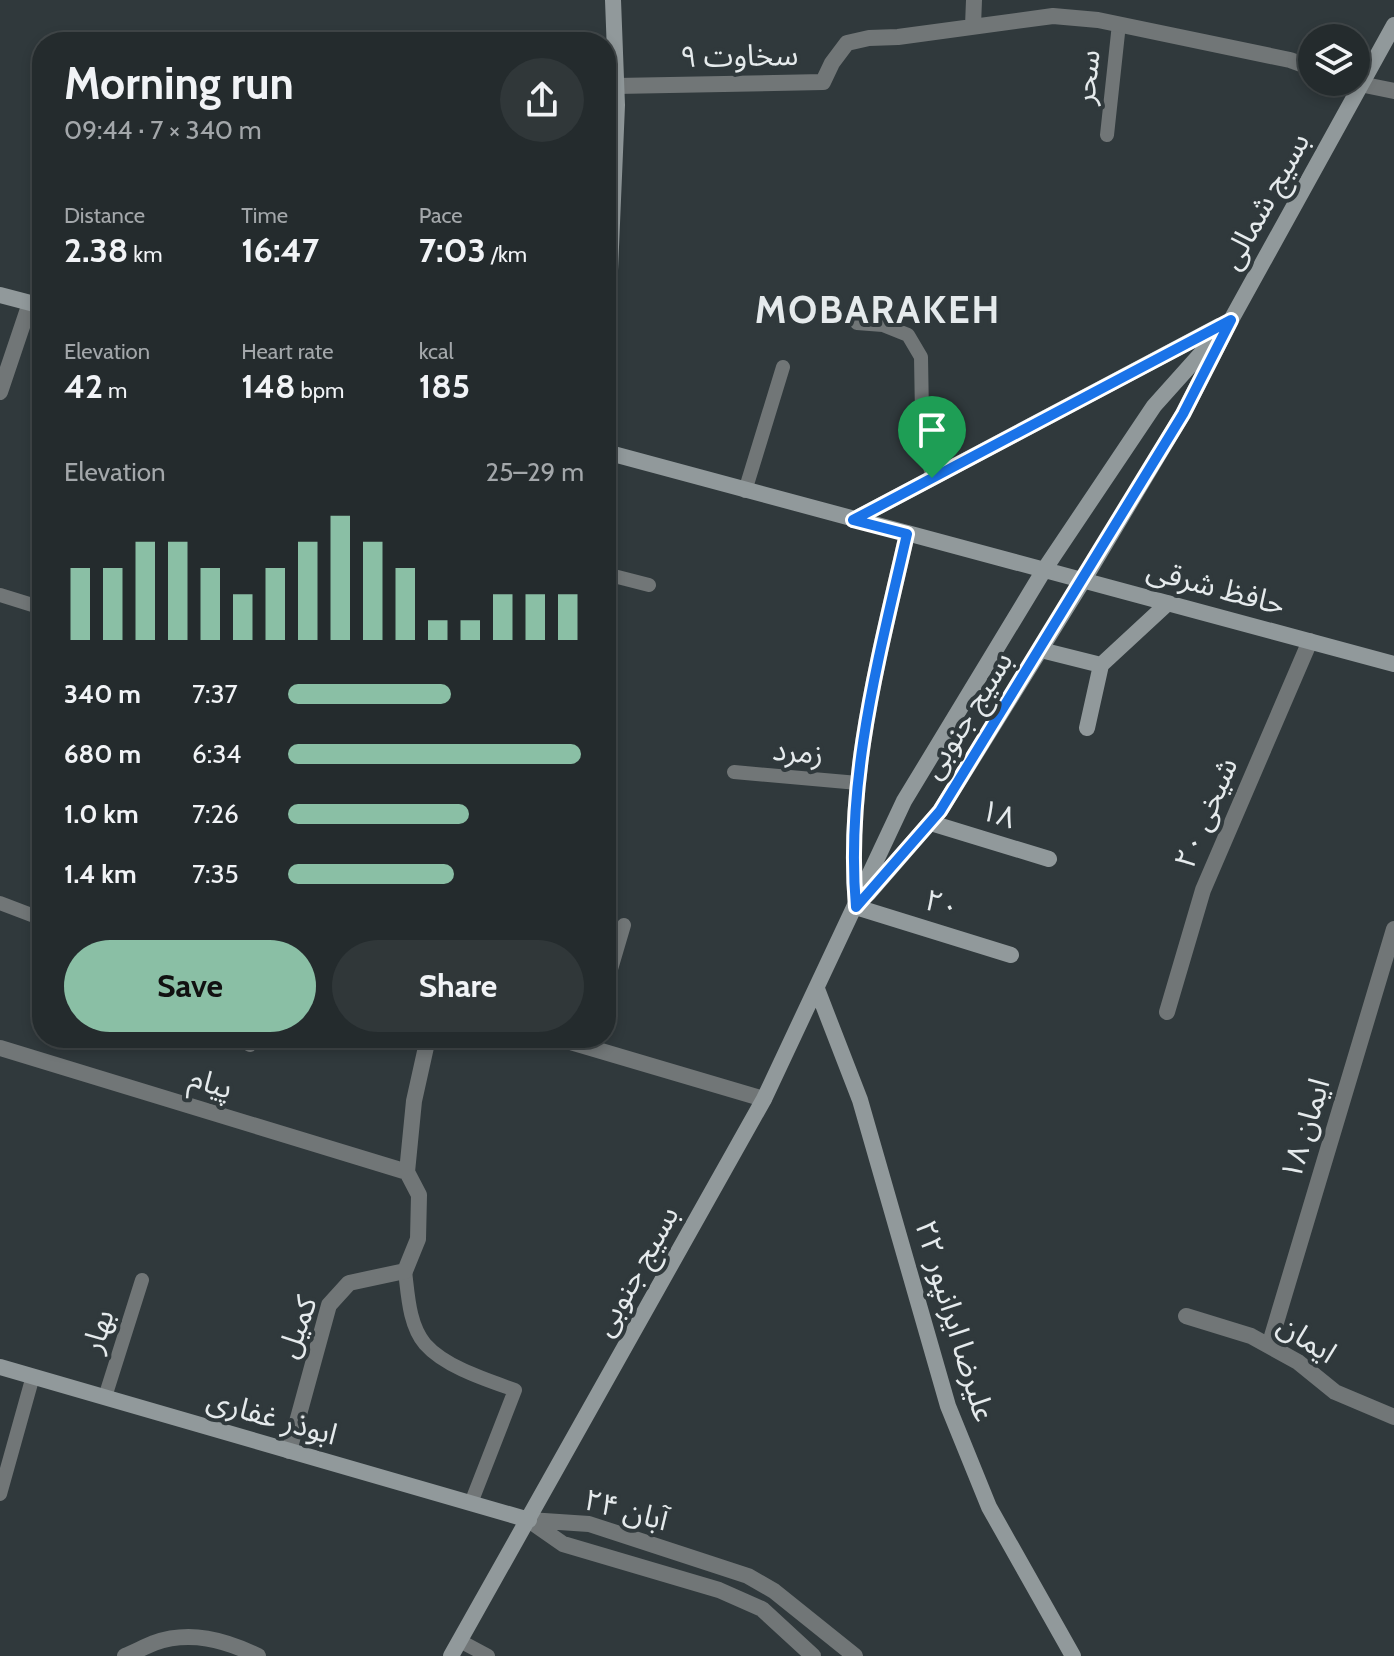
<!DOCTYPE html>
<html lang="en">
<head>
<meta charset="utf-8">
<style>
  body { margin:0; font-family:Cabin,"Noto Sans Arabic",sans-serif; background:#303739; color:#f1f3f6; height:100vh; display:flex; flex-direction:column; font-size:30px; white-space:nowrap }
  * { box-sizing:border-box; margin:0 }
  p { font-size:26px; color:#a3a7aa }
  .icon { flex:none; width:44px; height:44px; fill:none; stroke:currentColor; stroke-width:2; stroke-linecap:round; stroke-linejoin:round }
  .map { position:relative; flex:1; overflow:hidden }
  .panel { position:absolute; left:32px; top:32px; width:584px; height:1016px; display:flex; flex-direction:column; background:#242b2d; border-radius:32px; box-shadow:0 4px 12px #0003,0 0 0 2px #414749 }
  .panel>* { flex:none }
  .tools { position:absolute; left:1298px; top:24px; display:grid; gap:16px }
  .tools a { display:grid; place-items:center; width:72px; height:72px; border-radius:50%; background:#242b2d; box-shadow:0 4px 12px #0003,0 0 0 2px #414749; font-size:40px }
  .pin { position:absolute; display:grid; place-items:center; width:68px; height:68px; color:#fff; margin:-82px -34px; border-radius:50% 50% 50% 0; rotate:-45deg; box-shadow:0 0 8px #0007 }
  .pin .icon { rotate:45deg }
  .round { display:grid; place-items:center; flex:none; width:84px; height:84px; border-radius:42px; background:#303739 }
  .summary { display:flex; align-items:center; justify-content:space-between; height:136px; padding:0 32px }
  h1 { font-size:44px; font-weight:700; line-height:60px }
  .metrics { display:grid; grid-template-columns:repeat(3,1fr); gap:12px; height:136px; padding:8px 32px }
  .metrics div { display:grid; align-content:center }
  .metrics b { font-size:34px; font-weight:700 }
  .metrics small { font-size:22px; font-weight:400 }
  .metrics p { font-size:22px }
  .chart { height:224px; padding:16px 32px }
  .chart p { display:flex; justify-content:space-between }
  .chart svg { width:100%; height:144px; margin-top:8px; stroke:#8abfa5; stroke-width:6 }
  .button { display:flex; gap:16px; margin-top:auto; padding:16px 32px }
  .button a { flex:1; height:92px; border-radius:48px; background:#8abfa5; color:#111; font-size:32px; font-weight:700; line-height:92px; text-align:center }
  .button a+a { background:#303739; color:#f1f3f6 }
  ul { padding:0 32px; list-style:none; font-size:26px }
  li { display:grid; grid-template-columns:128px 96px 1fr; align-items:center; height:60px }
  li i { height:20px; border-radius:10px; background:#8abfa5 }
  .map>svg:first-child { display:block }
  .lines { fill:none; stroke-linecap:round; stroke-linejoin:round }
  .lane { stroke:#717677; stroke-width:14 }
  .street { stroke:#717677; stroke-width:16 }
  .secondary { stroke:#91999b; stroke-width:16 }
  .route-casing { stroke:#fff; stroke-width:16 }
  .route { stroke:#1a73e8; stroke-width:10 }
  .labels { text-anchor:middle; stroke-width:8; stroke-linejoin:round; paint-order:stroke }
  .street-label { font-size:30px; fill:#e5eaec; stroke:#30393c }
  .district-label { font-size:38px; font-weight:bold; letter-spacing:2px; fill:#e5eaec; stroke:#30393c }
</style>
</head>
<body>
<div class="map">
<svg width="1394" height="1656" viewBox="0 0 1394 1656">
  <rect width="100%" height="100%" fill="#30393c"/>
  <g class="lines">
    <path class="lane" d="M1107,135L1119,24
      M857,323L883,325L908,335L921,357L922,415L932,478
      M745,491L783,367
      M606,574L649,585
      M0,595L42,608
      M734,772L858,783
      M0,903L42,919
      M606,986L624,925
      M238,1038L250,1045
      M405,1271C408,1295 409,1325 425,1344C445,1367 487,1380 515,1390L471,1503
      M105,1397L142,1280
      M0,1494L33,1376
      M460,1641L488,1656"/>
    <path class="street" d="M973,26L974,0
      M1350,82L1394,91
      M616,86L823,82L832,63L847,43L869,38L898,37L1053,16L1098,20L1290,60L1312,68
      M0,392L30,303
      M856,907C845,780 879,657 907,534
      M1167,1012L1203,890L1310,641
      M557,1038L764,1099
      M0,1048L407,1172
      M1186,1316L1251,1336L1298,1362L1335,1392L1394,1417
      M1269,1346L1394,929
      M289,1451L329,1305L349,1283L405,1271L418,1239L419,1195L407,1172L414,1101L428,1038
      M529,1520L589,1524L748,1576L774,1591L855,1656
      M530,1521L563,1544L719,1590L762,1609L813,1656
      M125,1656C135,1652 144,1647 154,1643C190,1630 225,1640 258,1656"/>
    <path class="secondary" d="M0,295L42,306
      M606,365L617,105L613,0
      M606,452L1394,664
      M853,520L1219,326
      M1041,650L1101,665
      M1101,665L1168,603
      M1087,728L1101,665
      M931,823L1049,859
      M868,894L940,811L1083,581L1183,414L1231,320L1394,25
      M856,907L1011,955
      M817,989L860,1100L948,1406L989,1507L1073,1656
      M0,1367L529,1520
      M451,1656L764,1099L904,801L1044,570L1154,406L1231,320"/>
  </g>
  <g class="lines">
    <defs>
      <path id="route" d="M1231,320L1183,414L940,811L856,907C845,780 879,657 907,534L853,520Z"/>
    </defs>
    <use href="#route" class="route-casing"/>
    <use href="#route" class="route"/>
  </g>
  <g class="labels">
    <g class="street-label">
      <text transform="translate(739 56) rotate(-1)" y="10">سخاوت ۹</text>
      <text transform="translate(1087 77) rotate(-84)" y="10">سحر</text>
      <text transform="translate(1265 201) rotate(-61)" y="10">بسیج شمالی</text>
      <text transform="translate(1216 587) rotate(15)" y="10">حافظ شرقی</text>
      <text transform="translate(967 715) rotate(-58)" y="10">بسیج جنوبی</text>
      <text transform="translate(798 752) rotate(5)" y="10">زمرد</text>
      <text transform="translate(1206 813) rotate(-67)" y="10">شیخی ۲۰</text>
      <text transform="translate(998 814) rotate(17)" y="10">۱۸</text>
      <text transform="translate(942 904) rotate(17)" y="10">۲۰</text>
      <text transform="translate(211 1083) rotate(17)" y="10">پیام</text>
      <text transform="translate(1305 1129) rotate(-73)" y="10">ایمان ۱۸</text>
      <text transform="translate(636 1271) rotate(-61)" y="10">بسیج جنوبی</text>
      <text transform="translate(955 1321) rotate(73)" y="10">علیرضا ایرانپور ۲۲</text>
      <text transform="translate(297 1327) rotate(-70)" y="10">کمیل</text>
      <text transform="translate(98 1331) rotate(-72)" y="10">بهار</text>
      <text transform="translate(1307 1339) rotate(33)" y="10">ایمان</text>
      <text transform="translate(272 1417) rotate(16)" y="10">ابوذر غفاری</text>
      <text transform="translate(626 1510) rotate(15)" y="10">آبان ۲۴</text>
    </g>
    <g class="district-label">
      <text x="878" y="323">MOBARAKEH</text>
    </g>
  </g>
</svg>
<div class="tools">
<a><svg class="icon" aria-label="layers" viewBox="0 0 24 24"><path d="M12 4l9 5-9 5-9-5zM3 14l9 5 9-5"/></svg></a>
</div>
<div class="pin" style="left:932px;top:478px;background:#1e9e55"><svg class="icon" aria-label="arrive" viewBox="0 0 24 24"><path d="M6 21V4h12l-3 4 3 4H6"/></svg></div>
<section class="panel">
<div class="summary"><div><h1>Morning run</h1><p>09:44 · 7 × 340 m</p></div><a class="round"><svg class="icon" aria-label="share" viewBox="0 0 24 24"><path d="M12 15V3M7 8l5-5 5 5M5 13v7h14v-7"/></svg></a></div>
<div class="metrics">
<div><p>Distance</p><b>2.38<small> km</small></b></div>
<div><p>Time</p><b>16:47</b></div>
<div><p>Pace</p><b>7:03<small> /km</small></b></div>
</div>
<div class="metrics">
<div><p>Elevation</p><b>42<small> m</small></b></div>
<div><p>Heart rate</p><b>148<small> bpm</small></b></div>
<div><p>kcal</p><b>185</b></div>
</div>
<div class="chart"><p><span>Elevation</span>25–29 m</p>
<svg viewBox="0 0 160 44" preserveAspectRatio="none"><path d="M5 44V22M15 44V22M25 44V14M35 44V14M45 44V22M55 44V30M65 44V22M75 44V14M85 44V6M95 44V14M105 44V22M115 44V38M125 44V38M135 44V30M145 44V30M155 44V30"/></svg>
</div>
<ul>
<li><b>340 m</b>7:37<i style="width:55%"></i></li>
<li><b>680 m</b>6:34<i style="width:99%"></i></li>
<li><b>1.0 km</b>7:26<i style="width:61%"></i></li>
<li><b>1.4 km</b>7:35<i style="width:56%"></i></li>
</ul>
<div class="button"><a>Save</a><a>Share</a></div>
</section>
</div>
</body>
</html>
